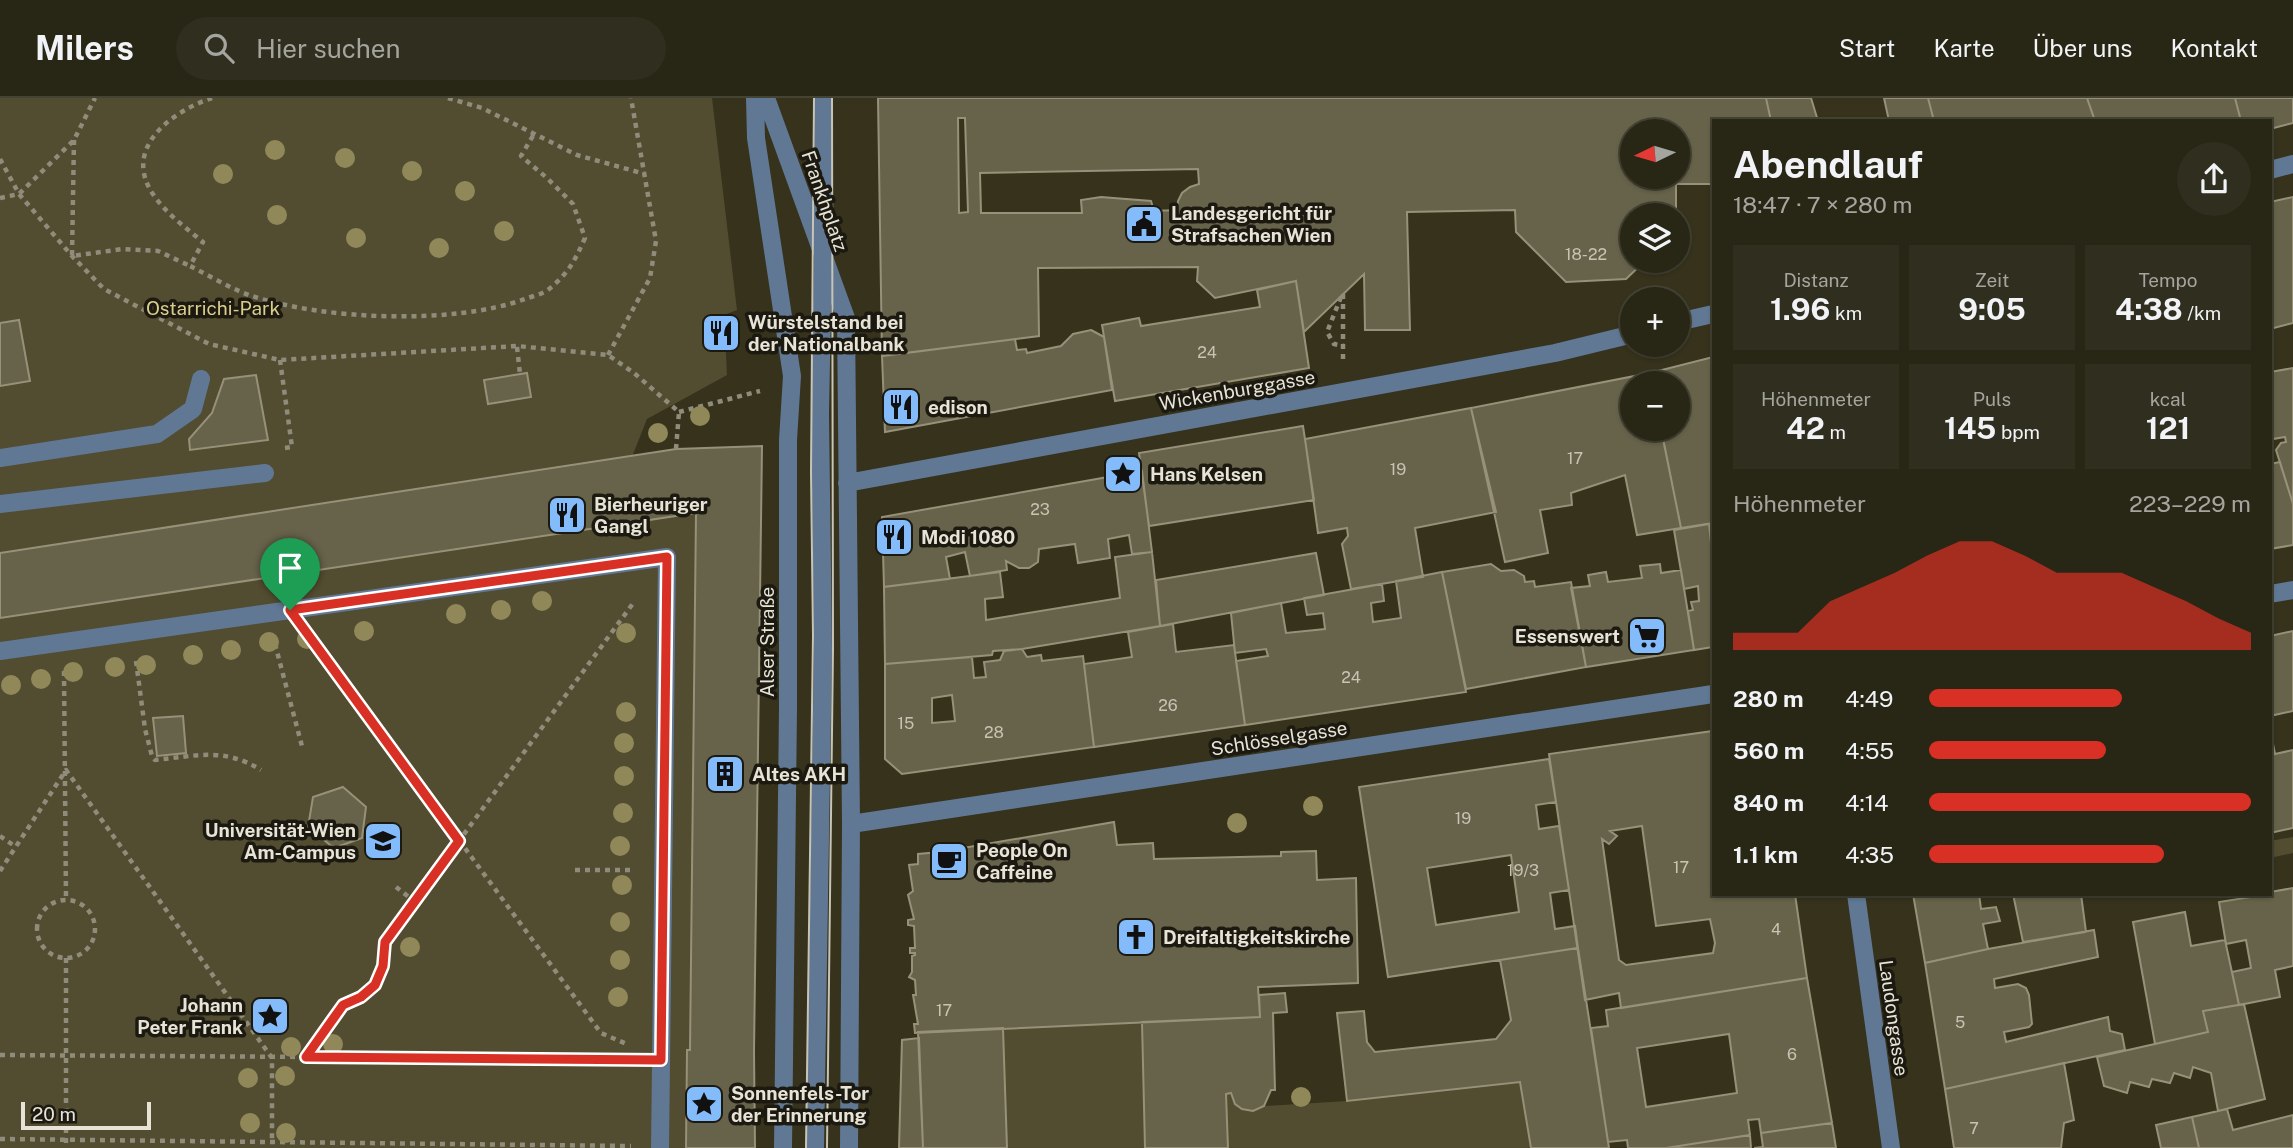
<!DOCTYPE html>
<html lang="de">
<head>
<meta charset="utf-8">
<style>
  body { margin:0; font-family:"Public Sans",sans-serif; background:#302e1e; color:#f1f3f6; height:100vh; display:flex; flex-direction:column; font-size:26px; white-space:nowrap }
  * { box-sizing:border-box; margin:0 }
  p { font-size:23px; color:#a5a5a0 }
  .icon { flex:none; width:38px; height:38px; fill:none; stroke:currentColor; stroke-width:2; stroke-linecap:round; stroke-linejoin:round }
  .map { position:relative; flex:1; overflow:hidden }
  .details { position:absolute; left:1712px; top:21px; width:560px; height:777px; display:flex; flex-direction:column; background:#282615; border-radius:0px; box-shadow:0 2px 5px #0004,0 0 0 2px #444334 }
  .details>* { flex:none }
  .needle { width:46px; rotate:265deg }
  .buttons { position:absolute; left:1620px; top:21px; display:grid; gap:14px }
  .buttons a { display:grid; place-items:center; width:70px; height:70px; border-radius:50%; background:#282615; box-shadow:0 2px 5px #0004,0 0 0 2px #444334; font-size:35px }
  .scale { position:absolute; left:21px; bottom:18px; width:130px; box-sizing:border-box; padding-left:7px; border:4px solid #e7e4d7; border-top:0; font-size:19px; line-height:24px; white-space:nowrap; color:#e7e4d7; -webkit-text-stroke:5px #1b1910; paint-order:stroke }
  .pin { position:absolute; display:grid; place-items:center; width:60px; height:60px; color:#fff; margin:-72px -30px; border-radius:50% 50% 50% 0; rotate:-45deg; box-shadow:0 0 7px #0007 }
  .pin .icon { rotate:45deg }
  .round { display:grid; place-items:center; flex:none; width:74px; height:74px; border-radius:37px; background:#302e1e }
  .head { display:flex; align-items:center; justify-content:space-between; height:119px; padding:0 21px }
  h1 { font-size:38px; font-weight:700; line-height:52px }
  .metrics { display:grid; grid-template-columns:repeat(3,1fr); gap:10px; height:119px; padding:7px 21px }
  .metrics div { display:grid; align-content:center; border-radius:0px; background:#302e1e; text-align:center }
  .metrics b { font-size:30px; font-weight:700 }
  .metrics small { font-size:19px; font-weight:400 }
  .metrics p { font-size:19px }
  .chart { height:196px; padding:14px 21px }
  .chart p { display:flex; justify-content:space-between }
  .chart svg { width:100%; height:126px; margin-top:7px; fill:#d93025; opacity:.7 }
  ul { padding:0 21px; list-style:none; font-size:23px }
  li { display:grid; grid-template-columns:112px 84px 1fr; align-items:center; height:52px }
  li i { height:18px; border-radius:9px; background:#d93025 }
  header { display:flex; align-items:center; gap:42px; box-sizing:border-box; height:98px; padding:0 35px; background:#282615; border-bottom:2px solid #444334 }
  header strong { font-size:33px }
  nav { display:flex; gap:38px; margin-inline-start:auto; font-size:24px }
  .search { width:490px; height:63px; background:#302e1e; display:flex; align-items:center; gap:18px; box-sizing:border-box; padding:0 24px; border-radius:38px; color:#a5a5a0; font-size:26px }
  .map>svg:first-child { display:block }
  .green { fill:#524c30 }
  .building { fill:#67624a; stroke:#969178; stroke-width:2; fill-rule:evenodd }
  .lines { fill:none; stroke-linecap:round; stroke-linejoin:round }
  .path { stroke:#908c7b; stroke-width:4.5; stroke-dasharray:5 5; stroke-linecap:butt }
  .minor { stroke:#607894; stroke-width:18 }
  .tram { stroke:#c7c4b6; stroke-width:2 }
  .tree { fill:#91885a }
  .route-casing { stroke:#fff; stroke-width:14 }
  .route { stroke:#d93025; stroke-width:9 }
  .labels { text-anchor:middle; stroke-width:7; stroke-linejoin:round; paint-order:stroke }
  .number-label { font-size:16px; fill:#c7c4b4 }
  .street-label { font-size:19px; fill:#e7e4d7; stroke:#1b1910 }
  .poi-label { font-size:19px; font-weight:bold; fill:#e7e4d7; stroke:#1b1910; text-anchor:start }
  .park-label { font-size:19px; fill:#dbce8c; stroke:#1b1910 }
</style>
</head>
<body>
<header>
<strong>Milers</strong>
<div class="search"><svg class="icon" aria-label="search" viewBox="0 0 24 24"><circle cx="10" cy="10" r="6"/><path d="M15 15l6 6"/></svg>Hier suchen</div>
<nav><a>Start</a><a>Karte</a><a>Über uns</a><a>Kontakt</a></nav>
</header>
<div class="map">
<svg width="2293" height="1050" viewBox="0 0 2293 1050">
  <rect width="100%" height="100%" fill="#36321c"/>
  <path class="green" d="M0,0H712L737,212L724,217L727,277L647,321L632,359L0,455Z
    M696,415L690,952L686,1050H0V520Z
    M2293,739V755L2270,760V743Z
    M1142,924L1145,1050H1007L1003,930Z
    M1520,984L1531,1050H1228L1226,996L1231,995C1235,1013 1250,1017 1264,1008L1347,1003Z"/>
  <path class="building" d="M878,0H1766L1771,23H1713V86H1676V117H1633V163H1645L1626,181L1566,184L1516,134L1515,112L1407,114L1410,232H1365L1364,176L1304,234L1296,183L1215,200L1197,183L1198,169L1038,170L1039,238L882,258ZM958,20H965L968,114L959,115ZM1633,33H1678V79H1633ZM1198,71L1199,86L1190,89L1182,95L1178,103L1177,112L1154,113L1151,103L1101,99L1081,102L1082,115H981L980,75Z
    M1766,0H1811L1818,23H1771Z
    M1884,0H1928L1934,23H1889Z
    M1928,0H2087L2095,23H1934Z
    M2087,0H2235L2241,23H2095Z
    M2235,0H2293V25L2270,31V23H2241Z
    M2293,99V225L2270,231V104Z
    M1296,183L1309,270L1115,303L1102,227L1139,220L1141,228L1260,209L1257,192Z
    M19,222L30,283L0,288V225Z
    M715,225H727L728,245H715Z
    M1091,232L1104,239L1112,292L885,334L882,258L1015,241L1017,252L1026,251L1027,255L1061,248L1073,236Z
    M1713,259V425L1681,430L1661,331H1678V285H1652L1650,275Z
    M2293,270V406L2276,352L2281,345L2286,344L2285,339L2273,341L2270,323V274Z
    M527,275L531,299L488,306L484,282Z
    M1650,275L1652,285H1633V331H1635L1637,339L1647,337L1648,343L1663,340L1681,430L1637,437L1625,377L1571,395L1572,407L1540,412L1548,455L1505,464L1471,310Z
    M256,277L268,342L190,352L189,341L212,315L224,281Z
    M1471,310L1496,414L1415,430L1423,479L1351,491L1342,446L1348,438L1347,430L1318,435L1305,341Z
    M1303,328L1314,402L1149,428L1139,355Z
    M762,348L754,953L755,1050H686L687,952H690L696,415L0,520V455L676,351Z
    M2280,364L2293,406V447L2270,451V366Z
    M1142,373L1152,454L1132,456L1129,437L1108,441L1110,460L1078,465L1075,446L1039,451L1038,464L1029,470H1019L1006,463L1007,472L970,478L965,454L946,459L950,481L884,489L882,419Z
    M1709,426L1713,464V549L1694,552L1688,513L1693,512L1691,504L1699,503L1698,488L1684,491L1674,432Z
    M1152,454L1160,528L1022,551L993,553L992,557L885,566L884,489L1000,474L1003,499L985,501L986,522L1120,500L1115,459Z
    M1316,455L1324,497L1160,528L1156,482Z
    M1491,466L1501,473L1514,472L1524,478L1525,484L1534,483L1535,489L1571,484L1586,569L1466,591L1442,474Z
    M1660,466L1661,475L1681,472L1694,552L1586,569L1571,490L1590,488L1588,477L1606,474L1608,484L1642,480L1640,468Z
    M1442,474L1466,594L1245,627L1236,563L1268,558L1266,551L1235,555L1231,515L1281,505L1286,535L1325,531L1323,515L1307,517L1304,500L1382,486L1384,503L1371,505L1373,524L1401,520L1396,483Z
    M1173,526L1176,554L1234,547L1245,627L1094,649L1084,566L1132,559L1128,534Z
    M2293,533V613L2270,618V538Z
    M1022,551L1027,559L1041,557L1042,563L1083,558L1094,649L902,676L885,661V566L972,559L974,580L986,579L984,564L1000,562L1004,553ZM952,597L955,623L932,625V600Z
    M183,618L186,655L157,658L153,620Z
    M2270,631L2275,656L2293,652V730L2270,735Z
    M1713,633V796H1795L1807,880L1621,910L1619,895L1585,902L1549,656ZM1642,728L1656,828L1710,821L1715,845L1713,855L1626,867L1619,862L1602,741L1609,746L1617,738L1610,733Z
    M1549,661L1556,704L1536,707L1539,731L1559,728L1569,792L1550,795L1555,831L1575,828L1578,850L1388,879L1359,689ZM1511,757L1519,814L1436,827L1427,770Z
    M343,689L366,709L362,740L334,750L308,729L313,699Z
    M1114,724L1117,747L1153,745L1154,761L1281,758V754L1316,753L1317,782L1356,780L1358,885L1258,889L1260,919L915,935L914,926H918L913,897H916L915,882L909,879L912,874V858L915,857V855H910V850H915L914,828L908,827V822L914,821L908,797L913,793L909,767L918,766V756L940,754Z
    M2293,790V868L2275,872L2280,899L2239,907L2232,874L2251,870L2246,842L2226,846L2219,804L2270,796V794Z
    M1913,796H1979L1981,811L1996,809L2000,823L1983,826L1988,851L1925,865Z
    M2013,796H2081L2086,834L2023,844Z
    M2185,814L2191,848L2225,842L2239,907L2203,913L2208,934L2155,946L2133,824Z
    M2094,832L2098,859L1994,881L1995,890L2018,886L2026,890L2029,897L2032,926L2029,929L2004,934L2006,944L2108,919L2110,933L2122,936L2125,952L1945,991L1925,865L1988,851Z
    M1578,850L1609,1050H1531L1520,984L1347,1003L1337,915L1364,913L1367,944L1375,954L1496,941L1511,922L1500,862Z
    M1807,880L1832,1025L1761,1035L1759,1021L1748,1022L1750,1037L1666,1050H1628L1627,1042L1608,1044L1591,930L1608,928L1606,912ZM1729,936L1737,995L1646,1009L1637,950Z
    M1285,895L1287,914L1273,915L1275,992H1271L1264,1008L1253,1013L1242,1011L1235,1006L1231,995L1226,996L1228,1050H1145L1142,924L1260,919L1259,897Z
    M2244,906L2265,1001L2218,1013L2211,975L2193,969L2190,980L2174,975L2170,985L2152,981L2149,989L2130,984L2127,995L2104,988L2097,959L2208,934L2203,913Z
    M1003,930L1007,1050H923L918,934Z
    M919,940L923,1050H899L902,942Z
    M2064,965L2074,1022L2064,1025L2061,1050H1954L1945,991Z
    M2227,1011L2233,1032L2293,1017V1050H2199L2192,1019Z
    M2192,1019L2199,1050H2161L2156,1027Z
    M1832,1025L1836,1050H1754L1763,1049L1761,1035Z
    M1750,1037L1751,1050H1666Z"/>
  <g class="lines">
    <path class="path" d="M212,0C170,14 120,52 155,99C168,117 186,130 203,144L190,168C210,178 231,191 252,198C324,222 454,227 525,201C533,198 543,196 549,191C569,175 575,162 585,140L573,106L547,80L521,58L534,36
      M448,0L482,10L577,57L645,76
      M74,42L72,158L123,151L158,153L190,168
      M0,61L19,96L72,158L104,191L209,246L280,262L517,248L608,257L634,275L679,314
      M0,100L19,96L74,42L95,0
      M1343,196V262
      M1341,199L1327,234L1334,246L1344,248
      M517,249L520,276
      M608,257L650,180L656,143L631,0
      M280,262L292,349L285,350
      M679,314L760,293
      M676,351L679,314
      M311,541L601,935L629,947
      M275,546L303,652
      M136,563L145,631L152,658L155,662C196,658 224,649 261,672
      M64,573L66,801
      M0,738L16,749
      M575,772H635
      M0,773L66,672L272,960V1044
      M396,789L414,803
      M37 831a29 29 0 1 1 58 0a29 29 0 1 1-58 0Z
      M66,860V1050
      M0,957L629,961
      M306,959L343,907L361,899L375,887L383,868L385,844L634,504
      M0,1041L631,1048"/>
    <path class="minor" d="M755,0L756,40L792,278L788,342V610L783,1050
      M766,0L846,220L851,726L849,1050
      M2270,72L2293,66
      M1678,224L1713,216
      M0,360L157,336L193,311L201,281
      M847,385L1555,255L1633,236
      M0,406L265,375
      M2270,496L2293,492
      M0,553L667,459L660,1050
      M851,726L1713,596
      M1856,796L1891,1050
      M815,1050L823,552L820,315L824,108L823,0"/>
    <path class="tram" d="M806,1050L813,537L811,374L814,0
      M827,1050L833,550L832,0"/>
  </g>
  <g class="tree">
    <circle cx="275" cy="52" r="10"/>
    <circle cx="345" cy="60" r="10"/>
    <circle cx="412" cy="73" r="10"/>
    <circle cx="223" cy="76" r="10"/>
    <circle cx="465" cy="93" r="10"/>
    <circle cx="277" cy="117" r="10"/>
    <circle cx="504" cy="133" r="10"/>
    <circle cx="356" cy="140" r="10"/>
    <circle cx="439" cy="150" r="10"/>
    <circle cx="700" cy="318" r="10"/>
    <circle cx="658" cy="335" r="10"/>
    <circle cx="542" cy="503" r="10"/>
    <circle cx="501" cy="512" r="10"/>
    <circle cx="456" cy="516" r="10"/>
    <circle cx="364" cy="533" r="10"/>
    <circle cx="626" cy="535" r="10"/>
    <circle cx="307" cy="541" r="10"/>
    <circle cx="269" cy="544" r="10"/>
    <circle cx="231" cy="552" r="10"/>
    <circle cx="193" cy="557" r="10"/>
    <circle cx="146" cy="567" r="10"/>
    <circle cx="115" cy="569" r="10"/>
    <circle cx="73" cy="574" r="10"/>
    <circle cx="41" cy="581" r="10"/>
    <circle cx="11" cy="587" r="10"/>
    <circle cx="626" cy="614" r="10"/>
    <circle cx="624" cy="645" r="10"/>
    <circle cx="624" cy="678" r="10"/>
    <circle cx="1313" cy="708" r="10"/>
    <circle cx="623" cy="715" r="10"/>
    <circle cx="1237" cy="725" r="10"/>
    <circle cx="620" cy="748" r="10"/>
    <circle cx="622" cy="787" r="10"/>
    <circle cx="620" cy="824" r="10"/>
    <circle cx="410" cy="849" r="10"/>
    <circle cx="620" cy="862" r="10"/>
    <circle cx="618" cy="899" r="10"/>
    <circle cx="333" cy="946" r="10"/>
    <circle cx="291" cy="949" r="10"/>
    <circle cx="285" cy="978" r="10"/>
    <circle cx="248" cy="980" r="10"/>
    <circle cx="1301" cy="999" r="10"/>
    <circle cx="250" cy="1025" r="10"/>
    <circle cx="286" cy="1035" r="10"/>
  </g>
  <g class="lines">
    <defs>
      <path id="route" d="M667,459L661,962L306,959L343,907L361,899L375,887L383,868L385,844L459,743L290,512Z"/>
    </defs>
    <use href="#route" class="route-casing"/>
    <use href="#route" class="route"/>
  </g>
  <defs>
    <symbol id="civic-square" viewBox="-11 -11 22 22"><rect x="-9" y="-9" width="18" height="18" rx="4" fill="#84bcfb" stroke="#1b1910"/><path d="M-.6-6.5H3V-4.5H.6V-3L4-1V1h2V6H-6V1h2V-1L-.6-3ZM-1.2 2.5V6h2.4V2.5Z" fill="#111"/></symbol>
    <symbol id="restaurant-square" viewBox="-11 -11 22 22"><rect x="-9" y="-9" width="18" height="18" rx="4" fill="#84bcfb" stroke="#1b1910"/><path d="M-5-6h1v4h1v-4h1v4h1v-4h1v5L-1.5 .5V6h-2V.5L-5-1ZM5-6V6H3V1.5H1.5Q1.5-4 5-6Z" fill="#111"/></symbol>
    <symbol id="sight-square" viewBox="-11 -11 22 22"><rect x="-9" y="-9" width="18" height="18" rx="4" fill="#84bcfb" stroke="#1b1910"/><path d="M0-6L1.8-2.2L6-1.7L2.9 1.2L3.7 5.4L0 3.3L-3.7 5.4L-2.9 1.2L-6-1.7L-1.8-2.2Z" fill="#111"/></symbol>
    <symbol id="supermarket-square" viewBox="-11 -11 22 22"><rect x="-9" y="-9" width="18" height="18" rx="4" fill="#84bcfb" stroke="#1b1910"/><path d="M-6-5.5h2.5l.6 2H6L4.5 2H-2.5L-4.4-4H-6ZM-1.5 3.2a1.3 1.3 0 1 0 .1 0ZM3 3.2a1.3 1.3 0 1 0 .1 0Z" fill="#111"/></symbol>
    <symbol id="building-square" viewBox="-11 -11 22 22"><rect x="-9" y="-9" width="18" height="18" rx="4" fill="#84bcfb" stroke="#1b1910"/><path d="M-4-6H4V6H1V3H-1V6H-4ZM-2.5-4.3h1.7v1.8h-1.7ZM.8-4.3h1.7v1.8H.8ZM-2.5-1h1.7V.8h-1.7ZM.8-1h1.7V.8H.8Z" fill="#111"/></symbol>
    <symbol id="university-square" viewBox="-11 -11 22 22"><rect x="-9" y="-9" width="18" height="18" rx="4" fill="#84bcfb" stroke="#1b1910"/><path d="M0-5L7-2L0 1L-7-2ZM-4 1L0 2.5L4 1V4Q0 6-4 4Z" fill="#111"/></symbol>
    <symbol id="cafe-square" viewBox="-11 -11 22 22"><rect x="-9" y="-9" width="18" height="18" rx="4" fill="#84bcfb" stroke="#1b1910"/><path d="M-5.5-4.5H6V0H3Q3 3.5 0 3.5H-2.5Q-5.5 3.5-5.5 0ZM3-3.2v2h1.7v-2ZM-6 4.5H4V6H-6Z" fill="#111"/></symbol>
    <symbol id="church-square" viewBox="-11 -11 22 22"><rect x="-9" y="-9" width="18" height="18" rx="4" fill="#84bcfb" stroke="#1b1910"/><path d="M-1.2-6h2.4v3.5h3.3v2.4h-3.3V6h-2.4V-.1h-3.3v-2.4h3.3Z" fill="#111"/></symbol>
  </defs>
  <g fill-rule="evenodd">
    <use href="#civic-square" x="1122" y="104" width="44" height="44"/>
    <use href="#restaurant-square" x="699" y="213" width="44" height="44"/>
    <use href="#restaurant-square" x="879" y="287" width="44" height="44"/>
    <use href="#sight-square" x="1101" y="354" width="44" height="44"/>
    <use href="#restaurant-square" x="545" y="395" width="44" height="44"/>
    <use href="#restaurant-square" x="872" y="417" width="44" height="44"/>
    <use href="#supermarket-square" x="1625" y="516" width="44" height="44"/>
    <use href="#building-square" x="703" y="654" width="44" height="44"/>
    <use href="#university-square" x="361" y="721" width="44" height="44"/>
    <use href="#cafe-square" x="927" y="741" width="44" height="44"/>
    <use href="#church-square" x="1114" y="817" width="44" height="44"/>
    <use href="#sight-square" x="248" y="896" width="44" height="44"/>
    <use href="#sight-square" x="682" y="984" width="44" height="44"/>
  </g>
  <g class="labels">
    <g class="number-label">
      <text x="1586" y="162">18-22</text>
      <text x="1207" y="260">24</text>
      <text x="1575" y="366">17</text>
      <text x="1398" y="377">19</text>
      <text x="1040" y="417">23</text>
      <text x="1351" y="585">24</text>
      <text x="1168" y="613">26</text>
      <text x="906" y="631">15</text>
      <text x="994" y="640">28</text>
      <text x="1463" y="726">19</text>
      <text x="1681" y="775">17</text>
      <text x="1523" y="778">19/3</text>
      <text x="1776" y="837">4</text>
      <text x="944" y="918">17</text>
      <text x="1960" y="930">5</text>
      <text x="1792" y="962">6</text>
      <text x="1974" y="1036">7</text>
    </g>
    <g class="street-label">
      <text transform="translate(825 103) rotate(71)" y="7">Frankhplatz</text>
      <text transform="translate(1237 292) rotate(-10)" y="7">Wickenburggasse</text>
      <text transform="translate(767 544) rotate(-90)" y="7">Alser Straße</text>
      <text transform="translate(1279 640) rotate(-9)" y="7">Schlösselgasse</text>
      <text transform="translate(1894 920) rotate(82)" y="7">Laudongasse</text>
    </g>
    <g class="poi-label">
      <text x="1171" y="122">Landesgericht für<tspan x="1171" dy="22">Strafsachen Wien</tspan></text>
      <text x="748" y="231">Würstelstand bei<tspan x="748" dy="22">der Nationalbank</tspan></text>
      <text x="928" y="316">edison</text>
      <text x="1150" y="383">Hans Kelsen</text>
      <text x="594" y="413">Bierheuriger<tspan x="594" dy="22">Gangl</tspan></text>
      <text x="921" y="446">Modi 1080</text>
      <text x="1620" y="545" text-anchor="end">Essenswert</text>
      <text x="752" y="683">Altes AKH</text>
      <text x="356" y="739" text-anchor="end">Universität-Wien<tspan x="356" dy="22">Am-Campus</tspan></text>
      <text x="976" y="759">People On<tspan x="976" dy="22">Caffeine</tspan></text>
      <text x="1163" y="846">Dreifaltigkeitskirche</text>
      <text x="243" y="914" text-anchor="end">Johann<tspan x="243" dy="22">Peter Frank</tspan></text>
      <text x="731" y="1002">Sonnenfels-Tor<tspan x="731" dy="22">der Erinnerung</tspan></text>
    </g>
    <g class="park-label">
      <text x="213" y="217">Ostarrichi-Park</text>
    </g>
  </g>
</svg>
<div class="buttons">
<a><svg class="needle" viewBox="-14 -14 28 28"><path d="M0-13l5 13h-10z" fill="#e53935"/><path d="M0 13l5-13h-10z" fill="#a5a5a0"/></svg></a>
<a><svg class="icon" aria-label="layers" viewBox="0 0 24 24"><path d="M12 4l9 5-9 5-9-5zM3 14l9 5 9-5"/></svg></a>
<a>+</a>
<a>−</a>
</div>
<div class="scale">20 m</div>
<div class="pin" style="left:290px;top:512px;background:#1e9e55"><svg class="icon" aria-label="arrive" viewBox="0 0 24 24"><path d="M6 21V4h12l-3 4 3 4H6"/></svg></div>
<section class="details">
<div class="head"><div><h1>Abendlauf</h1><p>18:47 · 7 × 280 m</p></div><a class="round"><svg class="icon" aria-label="share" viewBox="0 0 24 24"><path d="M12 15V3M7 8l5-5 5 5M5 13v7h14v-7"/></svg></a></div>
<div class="metrics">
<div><p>Distanz</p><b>1.96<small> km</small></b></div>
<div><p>Zeit</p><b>9:05</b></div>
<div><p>Tempo</p><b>4:38<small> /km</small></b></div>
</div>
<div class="metrics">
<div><p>Höhenmeter</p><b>42<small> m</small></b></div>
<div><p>Puls</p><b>145<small> bpm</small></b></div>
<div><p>kcal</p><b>121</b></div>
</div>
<div class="chart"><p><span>Höhenmeter</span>223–229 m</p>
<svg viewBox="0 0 160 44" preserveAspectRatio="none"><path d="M0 44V38L10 38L20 38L30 27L40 22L50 17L60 11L70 6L80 6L90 11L100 17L110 17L120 17L130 22L140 27L150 33L160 38V44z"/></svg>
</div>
<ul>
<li><b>280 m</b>4:49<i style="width:60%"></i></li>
<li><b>560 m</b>4:55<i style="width:55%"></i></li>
<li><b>840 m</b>4:14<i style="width:100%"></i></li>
<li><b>1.1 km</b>4:35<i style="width:73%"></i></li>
</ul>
</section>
</div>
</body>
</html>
